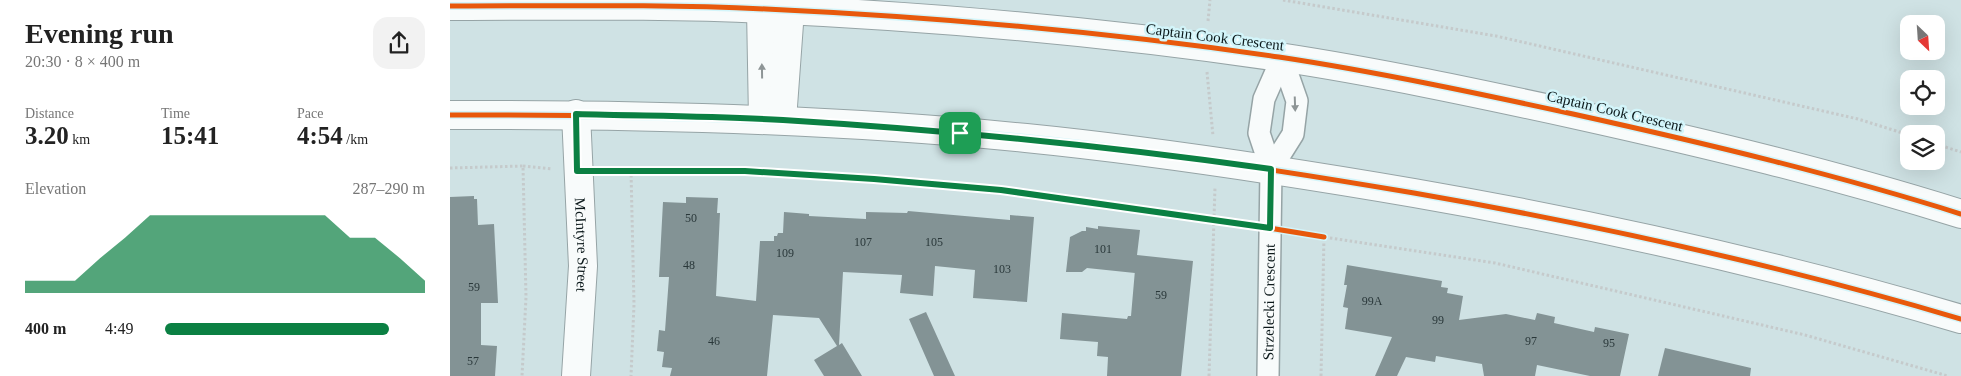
<!DOCTYPE html>
<html lang="en">
<head>
<meta charset="utf-8">
<style>
  body { margin:0; font-family:Georgia,serif; background:#f2f2f2; color:#222; height:100vh; display:flex; flex-direction:column; font-size:19px; white-space:nowrap }
  * { box-sizing:border-box; margin:0 }
  p { font-size:16px; color:#767676 }
  .icon { flex:none; width:28px; height:28px; fill:none; stroke:currentColor; stroke-width:2; stroke-linecap:round; stroke-linejoin:round }
  .map { position:relative; flex:1; overflow:hidden }
  .drawer { display:flex; flex-direction:column; background:#fff; width:450px }
  .drawer>* { flex:none }
  .needle { width:32px; rotate:155deg }
  .buttons { position:absolute; left:1450px; top:15px; display:grid; gap:10px }
  .buttons a { display:grid; place-items:center; width:45px; height:45px; border-radius:10px; background:#fff; box-shadow:0 5px 20px #0002; font-size:25px }
  .pin { position:absolute; display:grid; place-items:center; width:42px; height:42px; color:#fff; margin:-21px; border-radius:10px; box-shadow:0 2px 8px #0006 }
  .round { display:grid; place-items:center; flex:none; width:52px; height:52px; border-radius:15px; background:#f2f2f2 }
  .head { display:flex; align-items:center; justify-content:space-between; height:85px; padding:0 25px }
  h1 { font-size:28px; font-weight:600; line-height:38px }
  .metrics { display:grid; grid-template-columns:repeat(3,1fr); gap:8px; height:85px; padding:5px 25px }
  .metrics div { display:grid; align-content:center }
  .metrics b { font-size:25px; font-weight:600 }
  .metrics small { font-size:14px; font-weight:400 }
  .metrics p { font-size:14px }
  .chart { height:140px; padding:10px 25px }
  .chart p { display:flex; justify-content:space-between }
  .chart svg { width:100%; height:90px; margin-top:5px; fill:#0b8043; opacity:.7 }
  ul { padding:0 25px; list-style:none; font-size:16px }
  li { display:grid; grid-template-columns:80px 60px 1fr; align-items:center; height:38px }
  li i { height:12px; border-radius:6px; background:#0b8043 }
  main { display:flex; flex:1; min-height:0 }
  .map>svg:first-child { display:block }
  .building { fill:#839395 }
  .lines { fill:none; stroke-linecap:round; stroke-linejoin:round }
  .street-casing { stroke:#96a4a6; stroke-width:24 }
  .secondary-casing { stroke:#96a4a6; stroke-width:30 }
  .path { stroke:#c5cacb; stroke-width:3; stroke-dasharray:2.5 2.5; stroke-linecap:butt }
  .street { stroke:#f8fbfb; stroke-width:21 }
  .secondary { stroke:#f8fbfb; stroke-width:28 }
  .cycleway-casing { stroke:#d3f5fa; stroke-width:8 }
  .cycleway { stroke:#e8590c; stroke-width:5 }
  .oneway { fill:#8e9596 }
  .route-casing { stroke:#fff; stroke-width:10 }
  .route { stroke:#0b8043; stroke-width:6 }
  .labels { text-anchor:middle; stroke-width:5; stroke-linejoin:round; paint-order:stroke }
  .number-label { font-size:12px; fill:#2a383a }
  .street-label { font-size:15px; fill:#0c191b; stroke:#d3f5fa }
</style>
</head>
<body>
<main>
<section class="drawer">
<div class="head"><div><h1>Evening run</h1><p>20:30 · 8 × 400 m</p></div><a class="round"><svg class="icon" aria-label="share" viewBox="0 0 24 24"><path d="M12 15V3M7 8l5-5 5 5M5 13v7h14v-7"/></svg></a></div>
<div class="metrics">
<div><p>Distance</p><b>3.20<small> km</small></b></div>
<div><p>Time</p><b>15:41</b></div>
<div><p>Pace</p><b>4:54<small> /km</small></b></div>
</div>
<div class="chart"><p><span>Elevation</span>287–290 m</p>
<svg viewBox="0 0 160 44" preserveAspectRatio="none"><path d="M0 44V38L10 38L20 38L30 27L40 17L50 6L60 6L70 6L80 6L90 6L100 6L110 6L120 6L130 17L140 17L150 27L160 38V44z"/></svg>
</div>
<ul>
<li><b>400 m</b>4:49<i style="width:86%"></i></li>
</ul>
</section>
<div class="map">
<svg width="1511" height="376" viewBox="0 0 1511 376">
  <rect width="100%" height="100%" fill="#cfe2e4"/>
  <path class="building" d="M24,196V199H27L28,225L44,224L48,303H31V345L47,346L45,376H0V197Z
    M236,197L268,198L267,213H270L266,296L306,301L310,241H324V236H327L328,233H333L334,212L359,214V216L416,219V212L457,213L458,211L560,220V215L584,217L577,302L523,298L525,270L485,266L483,296L450,293L452,275L393,272L389,345L392,343L412,376H374L364,360L387,346L369,318L323,315L317,376H220L222,368L212,367L214,352L207,351L209,330L215,331L219,277H209L213,202L236,203Z
    M648,226L690,230L687,255L743,261L731,376H657L658,357L647,356L648,342L610,339L612,313L677,319L678,316H681L685,270V273L637,268L632,272H616L620,237L632,231H636V227L648,229Z
    M897,265L992,281L991,287L998,288L997,293L1013,296L1009,320L1056,314L1085,320L1087,313L1105,317L1104,323L1144,332L1145,327L1179,334L1170,376H1140L1087,365L1085,376H1034L1032,364L986,356L985,362L956,357L947,376H925L942,337L895,329L898,308L893,307L897,285H894Z
    M476,312L505,376H484L459,319Z
    M1215,348L1301,368L1300,376H1208Z"/>
  <g class="lines">
    <defs>
      <g id="street">
        <path d="M821,169L843,134L847,101L832,58"/>
        <path id="s1" d="M818,376L821,169L809,133L814,99L832,58"/>
      </g>
      <g id="secondary">
        <path d="M0,6C105,6 211,4 316,9C487,17 659,32 829,57C928,72 1026,93 1123,114C1254,143 1384,174 1511,214"/>
        <path d="M311,9L313,119"/>
        <path id="s2" d="M126,114L133,266L126,376"/>
        <path d="M0,115C192,114 385,119 576,138C706,151 835,171 964,193C1148,225 1332,266 1511,319"/>
        <path d="M332,120L340,10"/>
      </g>
    </defs>
    <use href="#street" class="street-casing"/>
    <use href="#secondary" class="secondary-casing"/>
    <path class="path" d="M833,0L1046,36L1408,119L1459,135
      M758,21L760,0
      M757,72L763,136
      M1486,144L1511,152
      M73,166L102,169
      M0,168L73,166L76,297L72,376
      M181,170L184,304L181,376
      M154,171C286,170 418,176 550,190C632,199 714,213 797,224
      M759,376L765,187
      M871,376L874,237L1045,263L1355,335L1498,376"/>
    <use href="#street" class="street"/>
    <use href="#secondary" class="secondary"/>
    <defs>
      <path id="cycleway" d="M0,6C105,6 211,4 316,9C487,17 659,32 829,57C928,72 1026,93 1123,114C1254,143 1384,174 1511,214
        M0,115C192,114 385,119 576,138C706,151 835,171 964,193C1148,225 1332,266 1511,319
        M801,225L874,237"/>
    </defs>
    <use href="#cycleway" class="cycleway-casing"/>
    <use href="#cycleway" class="cycleway"/>
  </g>
  <defs><path id="oneway-solid" d="M-6-.8H1V-3.2L6.5 0L1 3.2V.8H-6Z" transform="scale(1.25)"/></defs>
  <g class="oneway">
    <use href="#oneway-solid" transform="translate(312 71) rotate(-91)"/>
    <use href="#oneway-solid" transform="translate(845 104) rotate(88)"/>
  </g>
  <g class="lines">
    <defs>
      <path id="route" d="M126,114C195,116 264,116 333,120C496,130 659,146 821,169L820,228L551,190L424,179L295,171H127Z"/>
    </defs>
    <use href="#route" class="route-casing"/>
    <use href="#route" class="route"/>
  </g>
  <g class="labels">
    <g class="number-label">
      <text x="241" y="222">50</text>
      <text x="413" y="246">107</text>
      <text x="484" y="246">105</text>
      <text x="653" y="253">101</text>
      <text x="335" y="257">109</text>
      <text x="239" y="269">48</text>
      <text x="552" y="273">103</text>
      <text x="24" y="291">59</text>
      <text x="711" y="299">59</text>
      <text x="922" y="305">99A</text>
      <text x="988" y="324">99</text>
      <text x="264" y="345">46</text>
      <text x="1081" y="345">97</text>
      <text x="1159" y="347">95</text>
      <text x="23" y="365">57</text>
    </g>
    <g class="street-label">
      <text transform="translate(765 37) rotate(7)" y="5">Captain Cook Crescent</text>
      <text transform="translate(1165 111) rotate(13)" y="5">Captain Cook Crescent</text>
      <text dy="5" stroke="none"><textPath href="#s2" startOffset="131">McIntyre Street</textPath></text>
      <text dy="5" stroke="none"><textPath href="#s1" startOffset="74">Strzelecki Crescent</textPath></text>
    </g>
  </g>
</svg>
<div class="buttons">
<a><svg class="needle" viewBox="-14 -14 28 28"><path d="M0-13l5 13h-10z" fill="#e53935"/><path d="M0 13l5-13h-10z" fill="#767676"/></svg></a>
<a><svg class="icon" aria-label="locate" viewBox="0 0 24 24"><circle cx="12" cy="12" r="6"/><path d="M12 2v4M12 18v4M2 12h4M18 12h4"/></svg></a>
<a><svg class="icon" aria-label="layers" viewBox="0 0 24 24"><path d="M12 4l9 5-9 5-9-5zM3 14l9 5 9-5"/></svg></a>
</div>
<div class="pin" style="left:510px;top:133px;background:#1e9e55"><svg class="icon" aria-label="arrive" viewBox="0 0 24 24"><path d="M6 21V4h12l-3 4 3 4H6"/></svg></div>
</div>
</main>
</body>
</html>
